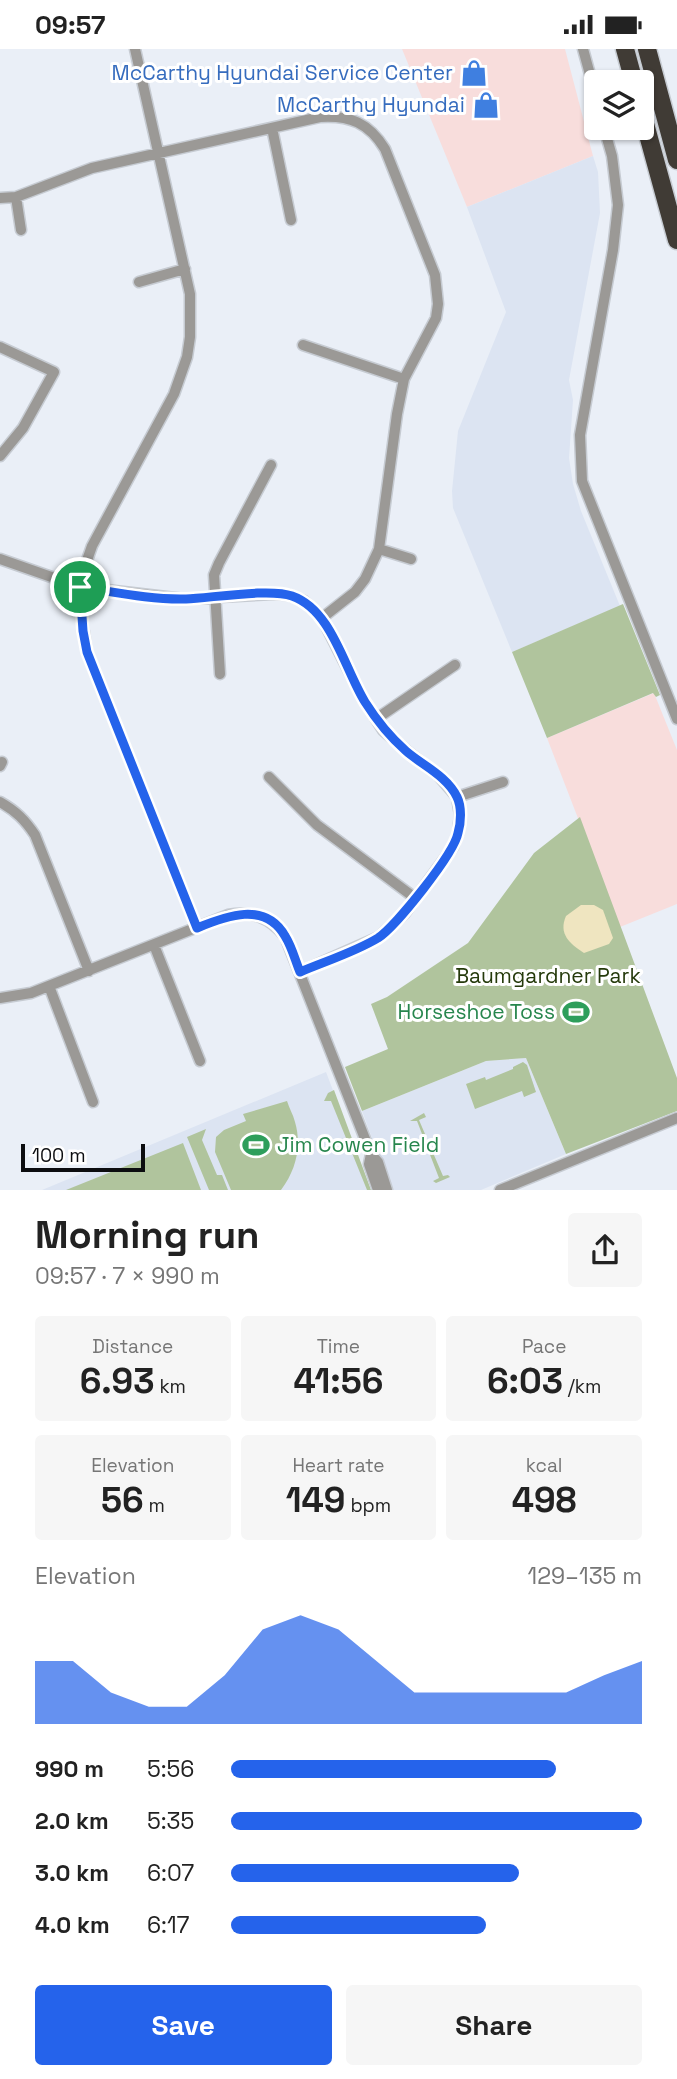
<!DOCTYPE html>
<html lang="en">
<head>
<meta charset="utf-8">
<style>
  body { margin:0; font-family:"Space Grotesk",sans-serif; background:#f6f6f6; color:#222; height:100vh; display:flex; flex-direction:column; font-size:26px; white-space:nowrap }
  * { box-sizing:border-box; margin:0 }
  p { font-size:23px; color:#767676 }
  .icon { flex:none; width:38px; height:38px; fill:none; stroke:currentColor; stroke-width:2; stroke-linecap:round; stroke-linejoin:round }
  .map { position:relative; height:1141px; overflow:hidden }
  .drawer { display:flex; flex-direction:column; background:#fff; flex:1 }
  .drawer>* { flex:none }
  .controls { position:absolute; left:584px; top:21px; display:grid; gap:14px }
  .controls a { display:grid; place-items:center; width:70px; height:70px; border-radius:7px; background:#fff; box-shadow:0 2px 5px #0004; font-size:35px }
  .scale { position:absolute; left:21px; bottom:18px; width:124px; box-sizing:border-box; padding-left:7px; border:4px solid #0c0d10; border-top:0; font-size:19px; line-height:24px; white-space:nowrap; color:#0c0d10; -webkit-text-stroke:5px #fff; paint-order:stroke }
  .pin { position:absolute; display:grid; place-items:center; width:60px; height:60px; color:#fff; margin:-30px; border:4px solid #fff; border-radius:50%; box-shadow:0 2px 7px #0007 }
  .round { display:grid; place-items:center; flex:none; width:74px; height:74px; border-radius:7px; background:#f6f6f6 }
  .head { display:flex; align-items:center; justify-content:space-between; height:119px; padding:0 35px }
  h1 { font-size:38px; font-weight:700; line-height:52px }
  .metrics { display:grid; grid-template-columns:repeat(3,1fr); gap:10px; height:119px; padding:7px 35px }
  .metrics div { display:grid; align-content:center; border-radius:7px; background:#f6f6f6; text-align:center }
  .metrics b { font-size:35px; font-weight:700 }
  .metrics small { font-size:19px; font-weight:400 }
  .metrics p { font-size:19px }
  .chart { height:196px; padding:14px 35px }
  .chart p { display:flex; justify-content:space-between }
  .chart svg { width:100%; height:126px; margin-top:7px; fill:#2563eb; opacity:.7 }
  .button { display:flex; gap:14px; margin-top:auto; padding:14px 35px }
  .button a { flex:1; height:80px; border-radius:7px; background:#2563eb; color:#fff; font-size:28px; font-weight:700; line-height:80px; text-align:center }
  .button a+a { background:#f6f6f6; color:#222 }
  ul { padding:0 35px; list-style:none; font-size:23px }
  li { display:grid; grid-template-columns:112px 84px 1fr; align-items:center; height:52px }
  li i { height:18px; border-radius:9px; background:#2563eb }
  .status { display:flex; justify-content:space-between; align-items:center; height:49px; padding:0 35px; background:#fff; direction:ltr }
  .status svg { height:19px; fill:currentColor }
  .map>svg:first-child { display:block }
  .commercial { fill:#f8dddc }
  .built { fill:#dce4f2 }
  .green { fill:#b0c49d }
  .sand { fill:#efe5c0 }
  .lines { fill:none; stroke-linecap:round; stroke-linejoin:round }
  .street-casing { stroke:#c6cbd2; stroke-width:13 }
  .highway-casing { stroke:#c6cbd2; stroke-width:21 }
  .street { stroke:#9b9996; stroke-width:10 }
  .highway { stroke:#403b35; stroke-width:18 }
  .route-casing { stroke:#fff; stroke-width:14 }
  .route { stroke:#2563eb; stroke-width:9 }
  .labels { text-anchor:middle; stroke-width:6; stroke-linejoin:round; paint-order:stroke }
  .shop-label { font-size:21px; fill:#366cbe; stroke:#fff; text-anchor:end }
  .park-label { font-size:21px; fill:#253a0b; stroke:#fff }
  .leisure-label { font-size:21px; fill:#27864d; stroke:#fff; text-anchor:end }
</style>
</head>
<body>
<div class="status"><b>09:57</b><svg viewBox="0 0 49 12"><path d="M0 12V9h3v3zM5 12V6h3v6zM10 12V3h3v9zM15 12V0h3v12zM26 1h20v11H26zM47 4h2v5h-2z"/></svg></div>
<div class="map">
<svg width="677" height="1141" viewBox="0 0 677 1141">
  <rect width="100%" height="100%" fill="#eaeff7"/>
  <path class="commercial" d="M402,0H565L593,107L467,158Z
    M654,644L677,701V855L620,878L547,689Z"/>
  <path class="built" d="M593,107L598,123L600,164L569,331L573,351L569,409L573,435L581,462L620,557L512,603L453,459L452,442L458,382L506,263L467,158Z
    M526,1009L566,1105L481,1141H391L362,1062L486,1012Z
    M326,1023L371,1141H42Z"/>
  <path class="green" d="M623,555L660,646L656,648L653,644L547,689L512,603Z
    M580,768L677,1029V1062L566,1105L526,1009L486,1012L362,1062L345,1018L388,1000L371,955L387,948L468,894L534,804Z
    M523,1013L527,1016L536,1043L524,1048L522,1042L475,1060L466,1035L485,1028L486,1031L513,1020V1018Z
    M334,1041L371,1141H367L331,1052H324L328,1044Z
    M287,1052C289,1059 293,1065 295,1073C302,1097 296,1121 281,1141H231L215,1103L216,1088L224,1081L246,1072L243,1065Z
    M424,1064L426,1068L419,1071L443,1127L448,1126L450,1128L436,1134L433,1132L439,1129L417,1072H410Z
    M206,1080L202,1091L217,1126H222L228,1141H209L187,1088Z
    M183,1094L201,1141H66Z"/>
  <path class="sand" d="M581,856H594L603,861L613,889L609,895L584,904C570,895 558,885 566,867Z"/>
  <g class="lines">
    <defs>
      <path id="street" d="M135,0L190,245V288L187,308L174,345L92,497L85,517L80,538V558L87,603L197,879
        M583,0L597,51
        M272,79L291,171
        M604,79L612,107L618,156L613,201L580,386L582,432L677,670
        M16,148L21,181
        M0,149L16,148L92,119L320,68C350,66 369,74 385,100L435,226L438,255L436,269L404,330L397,365L379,500L365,530L355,543L322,569
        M139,233L185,220
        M303,296L404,330
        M0,298L54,323L23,379L0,407
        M379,500L411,510
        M0,510L80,538L184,550L273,545L289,546L304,552L322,569L363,650L383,681L408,703L438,726L457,748L460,766L458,785L453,798L405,864L379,888L300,923
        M220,625L214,526L219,514L271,416
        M376,670L455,616
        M0,717L2,713
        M269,728L317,776L415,849
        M457,748L503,733
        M0,753C16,762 25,771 35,786L89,922
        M154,896L200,1012
        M49,937L93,1053
        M0,949L31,944L228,866C253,862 269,868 285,887L371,1105L378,1113L387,1141
        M371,1105L369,1115L378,1141
        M500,1141L677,1069"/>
      <path id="highway" d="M625,0L634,33
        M647,0L677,111
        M642,64L677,191"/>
    </defs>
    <use href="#street" class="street-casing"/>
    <use href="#highway" class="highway-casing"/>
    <use href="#street" class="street"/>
    <use href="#highway" class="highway"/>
  </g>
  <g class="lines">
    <defs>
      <path id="route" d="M80,538C114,543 151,551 186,550C211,549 270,539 292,547C332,561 344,619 365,653C377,672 389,687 406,702C422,716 447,727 457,748C462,758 461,774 458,784C454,805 396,877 378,889C355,903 326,912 300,923C295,911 292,898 285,887C265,852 226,867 197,879L87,603L83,582Z"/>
    </defs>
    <use href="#route" class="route-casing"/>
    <use href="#route" class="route"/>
  </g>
  <defs>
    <symbol id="shop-bare" viewBox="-9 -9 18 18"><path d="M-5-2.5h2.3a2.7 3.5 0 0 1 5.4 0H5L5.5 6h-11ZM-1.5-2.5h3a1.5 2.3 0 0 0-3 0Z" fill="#3f7fe0" stroke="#fff" stroke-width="2.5" paint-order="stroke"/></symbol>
    <symbol id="stadium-bare" viewBox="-9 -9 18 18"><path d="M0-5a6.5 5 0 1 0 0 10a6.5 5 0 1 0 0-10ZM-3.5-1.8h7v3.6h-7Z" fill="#2e9e5b" stroke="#fff" stroke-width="2.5" paint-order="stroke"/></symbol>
  </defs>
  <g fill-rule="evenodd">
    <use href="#shop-bare" x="455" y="5" width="38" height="38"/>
    <use href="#shop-bare" x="467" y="37" width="38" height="38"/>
    <use href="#stadium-bare" x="557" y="944" width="38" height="38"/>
    <use href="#stadium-bare" x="237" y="1077" width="38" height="38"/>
  </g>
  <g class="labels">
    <g class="shop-label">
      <text x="453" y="31">McCarthy Hyundai Service Center</text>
      <text x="465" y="63">McCarthy Hyundai</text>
    </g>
    <g class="park-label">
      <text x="548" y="934">Baumgardner Park</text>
    </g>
    <g class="leisure-label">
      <text x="555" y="970">Horseshoe Toss</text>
      <text x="277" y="1103" text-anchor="start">Jim Cowen Field</text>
    </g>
  </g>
</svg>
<div class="controls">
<a><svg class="icon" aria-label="layers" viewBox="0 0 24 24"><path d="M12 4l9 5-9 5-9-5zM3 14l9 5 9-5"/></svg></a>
</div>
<div class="scale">100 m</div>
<div class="pin" style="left:80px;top:538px;background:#1e9e55"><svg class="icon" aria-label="arrive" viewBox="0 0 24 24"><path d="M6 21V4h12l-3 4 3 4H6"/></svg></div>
</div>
<section class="drawer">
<div class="head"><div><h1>Morning run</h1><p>09:57 · 7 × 990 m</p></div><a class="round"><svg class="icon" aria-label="share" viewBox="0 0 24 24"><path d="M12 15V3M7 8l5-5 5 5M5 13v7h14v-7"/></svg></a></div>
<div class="metrics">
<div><p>Distance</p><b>6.93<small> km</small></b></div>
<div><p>Time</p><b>41:56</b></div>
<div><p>Pace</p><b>6:03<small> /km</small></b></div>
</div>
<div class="metrics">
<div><p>Elevation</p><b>56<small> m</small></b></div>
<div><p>Heart rate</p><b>149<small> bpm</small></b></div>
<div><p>kcal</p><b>498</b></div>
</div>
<div class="chart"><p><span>Elevation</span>129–135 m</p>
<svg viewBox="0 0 160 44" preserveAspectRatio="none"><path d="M0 44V22L10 22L20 33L30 38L40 38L50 27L60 11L70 6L80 11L90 22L100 33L110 33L120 33L130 33L140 33L150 27L160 22V44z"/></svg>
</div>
<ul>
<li><b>990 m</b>5:56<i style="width:79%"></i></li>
<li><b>2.0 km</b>5:35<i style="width:100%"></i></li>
<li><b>3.0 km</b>6:07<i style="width:70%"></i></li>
<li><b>4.0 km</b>6:17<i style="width:62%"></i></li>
</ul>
<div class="button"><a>Save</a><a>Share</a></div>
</section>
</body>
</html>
